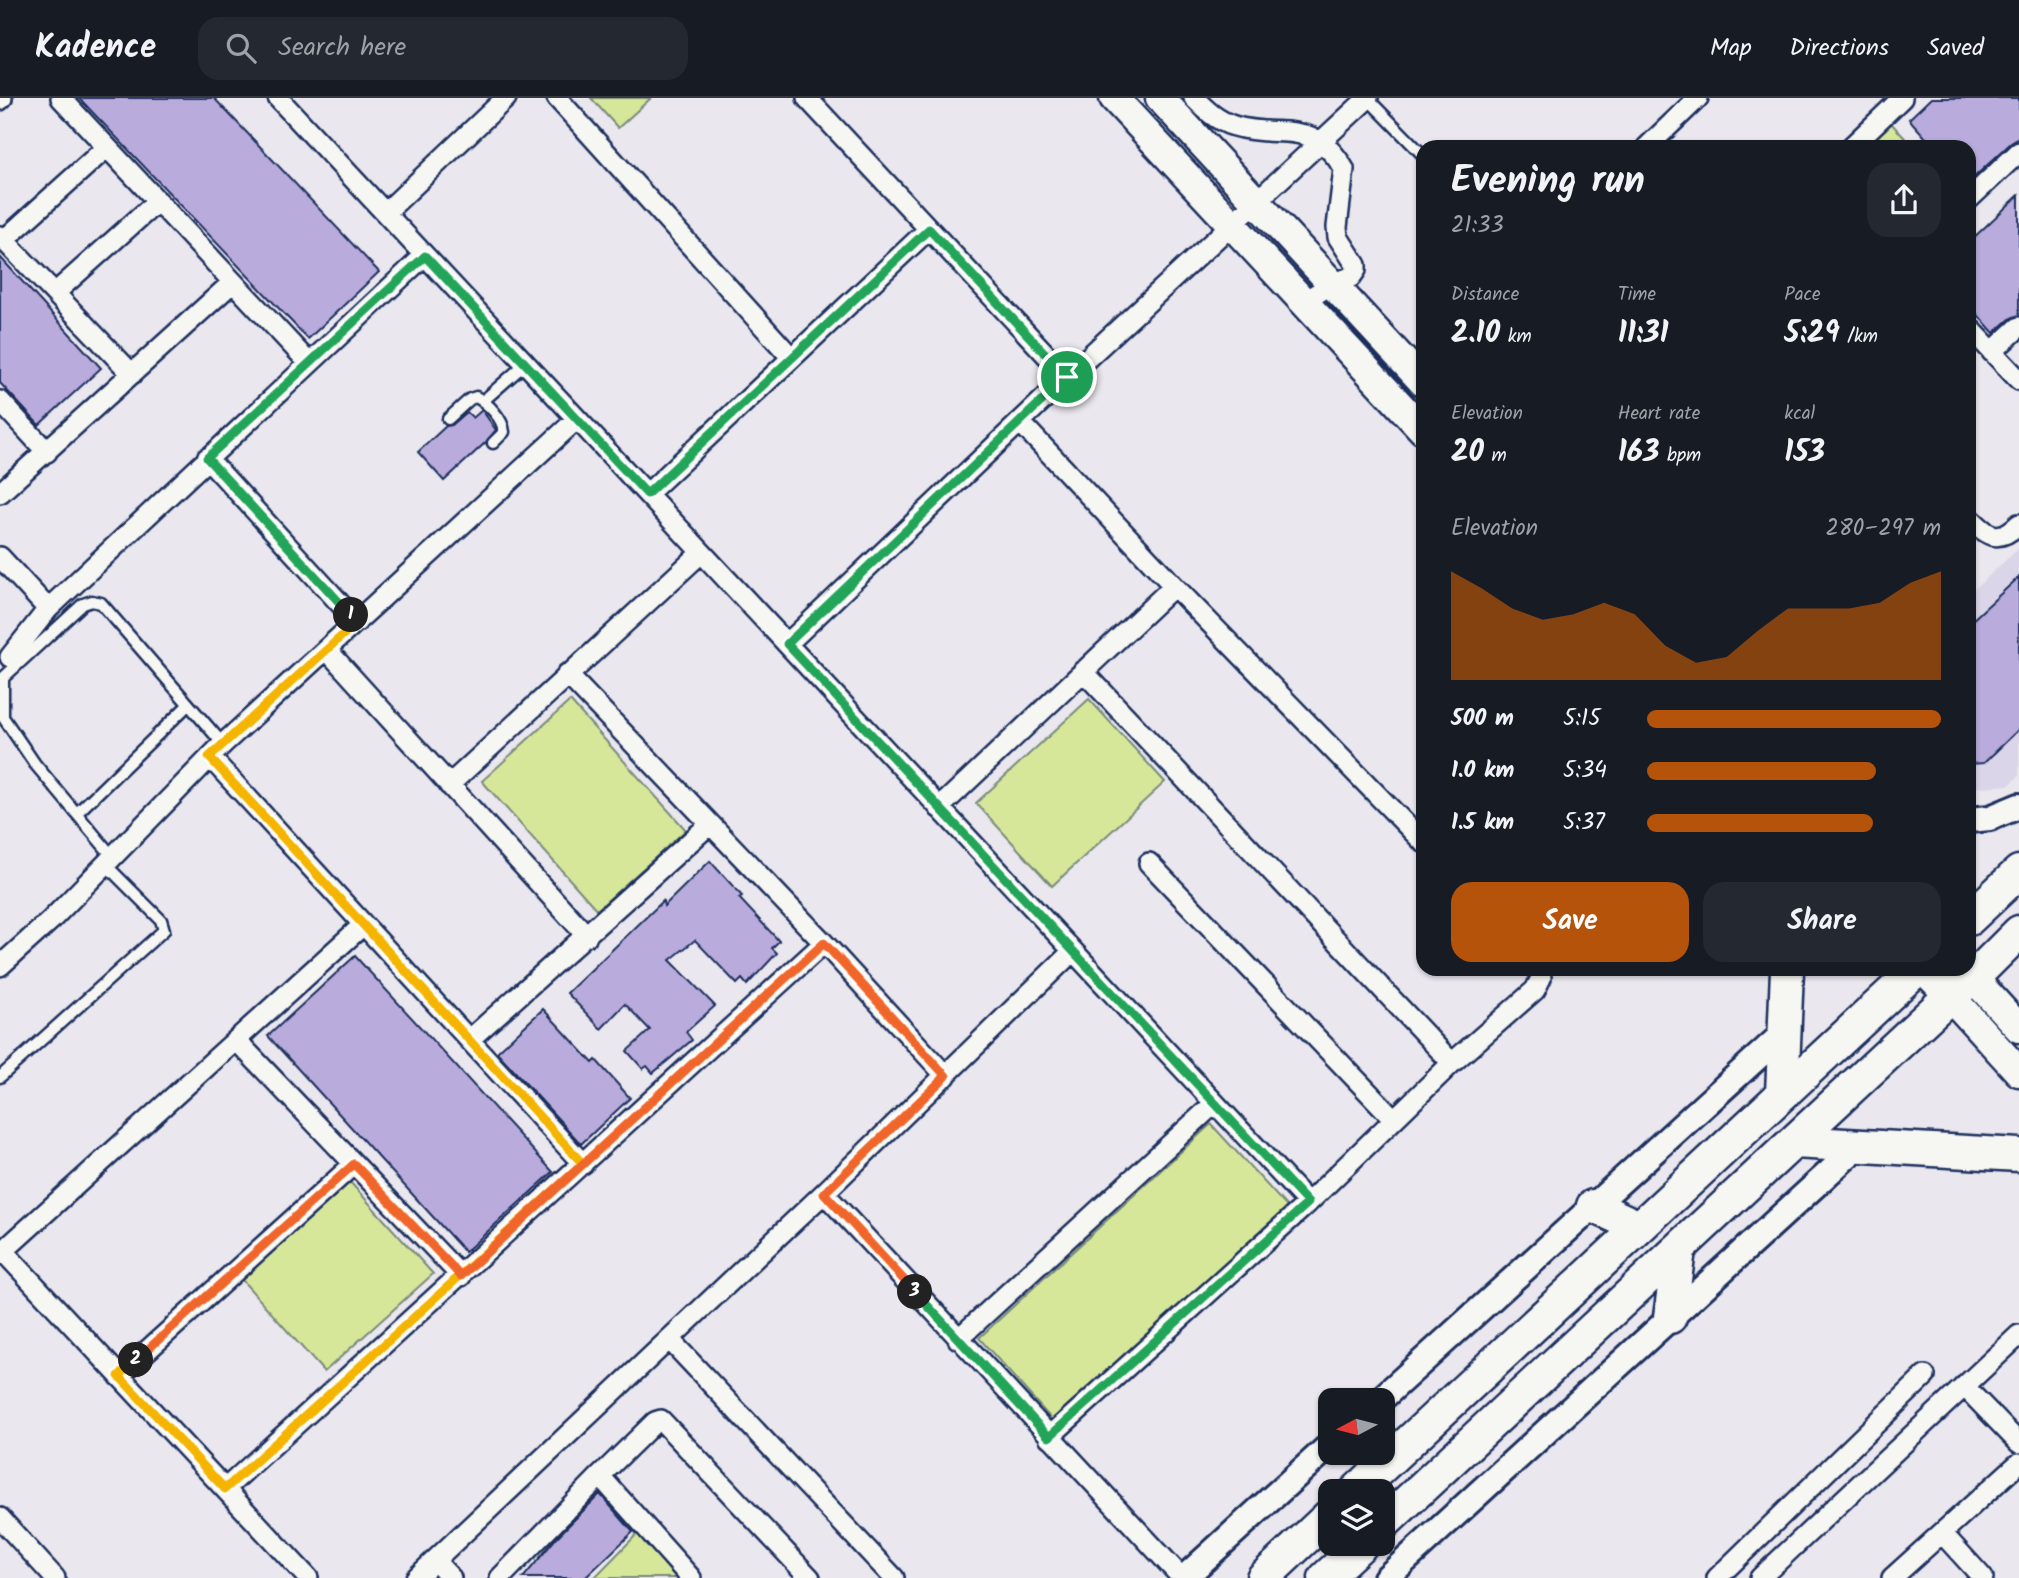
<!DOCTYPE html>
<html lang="en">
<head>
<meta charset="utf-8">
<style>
  body { margin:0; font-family:Kalam,sans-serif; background:#242831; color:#f1f3f6; height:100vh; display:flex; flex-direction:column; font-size:26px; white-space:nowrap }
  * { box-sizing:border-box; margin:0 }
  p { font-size:23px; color:#9ea1a6 }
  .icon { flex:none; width:38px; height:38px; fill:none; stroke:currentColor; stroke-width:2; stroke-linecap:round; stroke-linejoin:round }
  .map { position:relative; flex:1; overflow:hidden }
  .details { position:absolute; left:1416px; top:42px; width:560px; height:836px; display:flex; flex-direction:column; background:#171b24; border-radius:21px; box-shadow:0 2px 5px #0004 }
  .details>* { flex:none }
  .needle { width:46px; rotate:263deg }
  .fabs { position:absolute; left:1318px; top:1290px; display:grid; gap:14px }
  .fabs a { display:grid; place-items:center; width:77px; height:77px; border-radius:14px; background:#171b24; box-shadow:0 2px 5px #0004; font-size:35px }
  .pin { position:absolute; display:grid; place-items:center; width:60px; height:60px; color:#fff; margin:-30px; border:4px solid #fff; border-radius:50%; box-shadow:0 2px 7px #0007 }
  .km { position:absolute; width:35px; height:35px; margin:-18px; border-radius:50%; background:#222; color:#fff; font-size:19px; line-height:35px; text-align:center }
  .round { display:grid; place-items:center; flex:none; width:74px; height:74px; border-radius:21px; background:#242831 }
  .overview { display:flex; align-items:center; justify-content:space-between; height:119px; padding:0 35px }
  h1 { font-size:38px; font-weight:800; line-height:52px }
  .figures { display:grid; grid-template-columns:repeat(3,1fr); gap:10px; height:119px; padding:7px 35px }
  .figures div { display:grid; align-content:center }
  .figures b { font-size:30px; font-weight:800 }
  .figures small { font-size:19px; font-weight:400 }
  .figures p { font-size:19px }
  .chart { height:196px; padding:14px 35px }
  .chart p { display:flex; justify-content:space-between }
  .chart svg { width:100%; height:126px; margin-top:7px; fill:#b45309; opacity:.7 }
  .action { display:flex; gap:14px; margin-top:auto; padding:14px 35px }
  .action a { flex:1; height:80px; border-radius:21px; background:#b45309; color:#fff; font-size:28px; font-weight:800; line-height:80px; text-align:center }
  .action a+a { background:#242831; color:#f1f3f6 }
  ul { padding:0 35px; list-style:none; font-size:23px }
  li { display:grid; grid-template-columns:112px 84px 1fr; align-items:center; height:52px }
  li i { height:18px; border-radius:9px; background:#b45309 }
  header { display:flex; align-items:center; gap:42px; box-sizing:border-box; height:98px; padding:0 35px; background:#171b24; border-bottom:2px solid #363941 }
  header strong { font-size:33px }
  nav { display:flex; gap:38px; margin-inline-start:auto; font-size:24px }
  .search { width:490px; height:63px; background:#242831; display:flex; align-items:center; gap:18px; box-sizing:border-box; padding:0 24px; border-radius:21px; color:#9ea1a6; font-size:26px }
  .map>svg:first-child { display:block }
  .built { fill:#dbd5e9 }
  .green { fill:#d7e79a; stroke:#798b7c; stroke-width:2 }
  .building { fill:#b9acdc; stroke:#1b2f5e; stroke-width:2 }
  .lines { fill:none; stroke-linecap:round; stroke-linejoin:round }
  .service-casing { stroke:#1b2f5e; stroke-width:15 }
  .minor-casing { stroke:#1b2f5e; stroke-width:24 }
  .tertiary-casing { stroke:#1b2f5e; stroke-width:30 }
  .secondary-casing { stroke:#1b2f5e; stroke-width:33 }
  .primary-casing { stroke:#1b2f5e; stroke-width:37 }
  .service { stroke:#f6f6f2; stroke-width:10 }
  .minor { stroke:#f6f6f2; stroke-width:19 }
  .tertiary { stroke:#f6f6f2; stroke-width:24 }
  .secondary { stroke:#f6f6f2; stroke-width:28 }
  .primary { stroke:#f6f6f2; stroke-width:32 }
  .split-1-casing { stroke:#fff; stroke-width:14 }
  .split-2-casing { stroke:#fff; stroke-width:14 }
  .split-3-casing { stroke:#fff; stroke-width:14 }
  .split-4-casing { stroke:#fff; stroke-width:14 }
  .split-1 { stroke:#22a559; stroke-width:9 }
  .split-2 { stroke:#f5b400; stroke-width:9 }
  .split-3 { stroke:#f0652b; stroke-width:9 }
  .split-4 { stroke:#22a559; stroke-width:9 }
</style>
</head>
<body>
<header>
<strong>Kadence</strong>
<div class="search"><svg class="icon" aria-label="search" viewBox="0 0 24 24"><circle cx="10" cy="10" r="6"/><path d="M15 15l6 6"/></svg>Search here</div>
<nav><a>Map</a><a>Directions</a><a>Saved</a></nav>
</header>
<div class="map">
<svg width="2019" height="1480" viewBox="0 0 2019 1480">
  <rect width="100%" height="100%" fill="#eae7ee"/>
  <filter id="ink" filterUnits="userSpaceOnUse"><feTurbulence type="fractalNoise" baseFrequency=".0143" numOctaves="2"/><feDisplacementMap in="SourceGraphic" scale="14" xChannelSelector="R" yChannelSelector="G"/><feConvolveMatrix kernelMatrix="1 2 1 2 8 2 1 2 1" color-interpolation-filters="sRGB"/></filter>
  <g filter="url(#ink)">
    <path class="built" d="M2019,450V678L2009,687L1969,690V496Z"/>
    <path class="green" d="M591,0H651L618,30Z
      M1891,25L1913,49H1864Z
      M1089,601L1165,684L1052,788L976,705Z
      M570,603L686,732L597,812L482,683Z
      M1211,1026L1287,1109L1054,1324L979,1240Z
      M350,1084L433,1176L324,1274L242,1182Z
      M641,1432L683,1480H594Z"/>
    <path class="building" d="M79,0H214L379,174L308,241Z
      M1931,0H2019V40L2011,45L1969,84V49H1934L1909,21Z
      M2019,97V217L2011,220L1994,235L1969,207V144Z
      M0,159L101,270L39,327L0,285Z
      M482,312L496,332L486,344L444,383L418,354L446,328L452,327L467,314L473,320Z
      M2019,479V631L1984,665L1969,666V525Z
      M710,763L742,798L739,800L779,843L772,850L777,855L747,887L742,881L737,886L695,842L670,862L715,908L686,934L692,942L653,975L647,968L643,971L627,953L650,932L625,906L601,931L567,895L663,803L664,808Z
      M355,858L553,1074L465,1154L268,938Z
      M543,911L593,965L596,962L630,1000L581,1046L497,954Z
      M600,1396L633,1434L585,1480H523L557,1439Z"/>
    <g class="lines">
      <defs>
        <path id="service" d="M1367,0L1423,57
          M483,303L525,266
          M448,321L470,301L476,299C488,305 503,321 504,334L493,345
          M77,715L188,607
          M113,759L35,666L3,619V580L83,506L92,503L101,505L223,646
          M0,979L164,832L161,822L105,766"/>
        <path id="minor" d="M61,0L308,264
          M278,0L1308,1105
          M557,0L791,259
          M807,0L1067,279
          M1194,0C1206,12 1217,23 1234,28C1280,42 1313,18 1344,71L1337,129L1338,139L1356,167V172L1351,179L1332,186L1303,204
          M0,2L2,0
          M1647,49L1698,0
          M1851,49L1902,0
          M1969,101L2019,54
          M385,115L506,0
          M0,138L132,276
          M4,142L107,49
          M55,195L158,103
          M1969,229L2019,282
          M1992,254L2019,229
          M0,303L47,354
          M1020,324L1174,488L1423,744
          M207,360L357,524
          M0,395L233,184
          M647,396L929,131
          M1969,419C1987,437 1997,447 2019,426
          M0,459L48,511
          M787,546L1067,279L1368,0
          M327,552L587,838
          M10,559L48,511L424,158
          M1083,573L1452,965
          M567,576L824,845L946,978
          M210,659L583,1066
          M449,687L701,455
          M939,710L1174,488
          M1149,765L1394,1021
          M0,868L51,822L223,646L577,321
          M469,942L710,726
          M237,943L461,1178
          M824,1095L1182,1480
          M3,1153L308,1480
          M0,1156L363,827
          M669,1241L894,1480
          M958,1241L1215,1005
          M119,1278L354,1066
          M1964,1288L2019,1345
          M1049,1339L1308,1105L1452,965L1535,892L1541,880L1540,872
          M600,1378L655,1324L661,1322L810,1480
          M225,1391L824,845
          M0,1420L55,1480
          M1942,1435L1983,1480
          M435,1463L451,1480
          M416,1480L824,1095L1073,853
          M500,1480L600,1378L691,1480
          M1717,1480L1925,1278
          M1760,1480L2019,1237
          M1892,1480L2019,1365"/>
        <path id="tertiary" d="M1969,722L1990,720L2019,708
          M1380,1302L1784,935
          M1184,1480L1330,1347
          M1386,1480L1858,1048"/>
        <path id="secondary" d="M1114,0L1423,332
          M1160,0L1423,284
          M1924,872L1950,898L2019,974
          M1966,872L2019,930"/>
        <path id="primary" d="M1969,821L2019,774
          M1782,996L1787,872
          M1794,1044L2019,1057
          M1593,1108L1639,1129
          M1670,1219L1679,1152
          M1356,1393L1916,872
          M1382,1427L1950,898L1973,880L2019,834
          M1263,1480L1330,1417
          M1325,1480L1362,1446"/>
      </defs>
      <use href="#service" class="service-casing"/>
      <use href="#minor" class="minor-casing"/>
      <use href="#tertiary" class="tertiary-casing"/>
      <use href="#secondary" class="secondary-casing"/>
      <use href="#primary" class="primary-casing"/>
      <use href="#service" class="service"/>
      <use href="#minor" class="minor"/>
      <use href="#tertiary" class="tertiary"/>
      <use href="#secondary" class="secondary"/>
      <use href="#primary" class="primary"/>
    </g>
  </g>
  <g class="lines" filter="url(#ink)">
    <defs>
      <path id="split-1" d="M351,517L207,360L425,158L647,396L929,131L1067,279"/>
      <path id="split-2" d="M136,1262L119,1278L225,1391L583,1066L209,659L357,524L351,517"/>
      <path id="split-3" d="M136,1262L354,1066L461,1178L824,845L946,978L824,1095L915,1194"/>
      <path id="split-4" d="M915,1194L1049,1339L1308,1105L787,546L1067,279"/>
    </defs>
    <use href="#split-1" class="split-1-casing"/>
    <use href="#split-2" class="split-2-casing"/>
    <use href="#split-3" class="split-3-casing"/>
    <use href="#split-4" class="split-4-casing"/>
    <use href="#split-1" class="split-1"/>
    <use href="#split-2" class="split-2"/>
    <use href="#split-3" class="split-3"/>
    <use href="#split-4" class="split-4"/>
  </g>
</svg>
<div class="fabs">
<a><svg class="needle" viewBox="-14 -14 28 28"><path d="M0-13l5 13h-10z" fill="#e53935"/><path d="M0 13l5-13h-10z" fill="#9ea1a6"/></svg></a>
<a><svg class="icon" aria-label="layers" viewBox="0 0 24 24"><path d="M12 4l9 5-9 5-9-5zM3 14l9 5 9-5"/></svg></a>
</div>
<div class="pin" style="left:1067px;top:279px;background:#1e9e55"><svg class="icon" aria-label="arrive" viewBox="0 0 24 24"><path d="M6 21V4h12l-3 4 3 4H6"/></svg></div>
<b class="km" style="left:351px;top:517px">1</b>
<b class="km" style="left:136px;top:1262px">2</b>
<b class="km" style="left:915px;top:1194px">3</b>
<section class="details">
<div class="overview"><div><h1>Evening run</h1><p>21:33</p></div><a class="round"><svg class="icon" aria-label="share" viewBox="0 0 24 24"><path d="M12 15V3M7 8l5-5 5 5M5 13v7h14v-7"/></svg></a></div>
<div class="figures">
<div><p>Distance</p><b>2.10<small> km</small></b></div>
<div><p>Time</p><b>11:31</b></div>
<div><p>Pace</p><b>5:29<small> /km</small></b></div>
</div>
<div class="figures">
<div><p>Elevation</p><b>20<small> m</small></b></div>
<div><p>Heart rate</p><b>163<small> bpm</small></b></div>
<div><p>kcal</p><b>153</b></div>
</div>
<div class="chart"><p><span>Elevation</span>280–297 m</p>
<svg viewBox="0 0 160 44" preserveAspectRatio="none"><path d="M0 44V6L10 12L20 19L30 23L40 21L50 17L60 21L70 32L80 38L90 36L100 27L110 19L120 19L130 19L140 17L150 10L160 6V44z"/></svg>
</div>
<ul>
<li><b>500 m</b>5:15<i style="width:100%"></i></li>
<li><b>1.0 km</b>5:34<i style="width:78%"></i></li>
<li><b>1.5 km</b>5:37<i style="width:77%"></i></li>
</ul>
<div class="action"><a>Save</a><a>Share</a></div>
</section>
</div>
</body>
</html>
